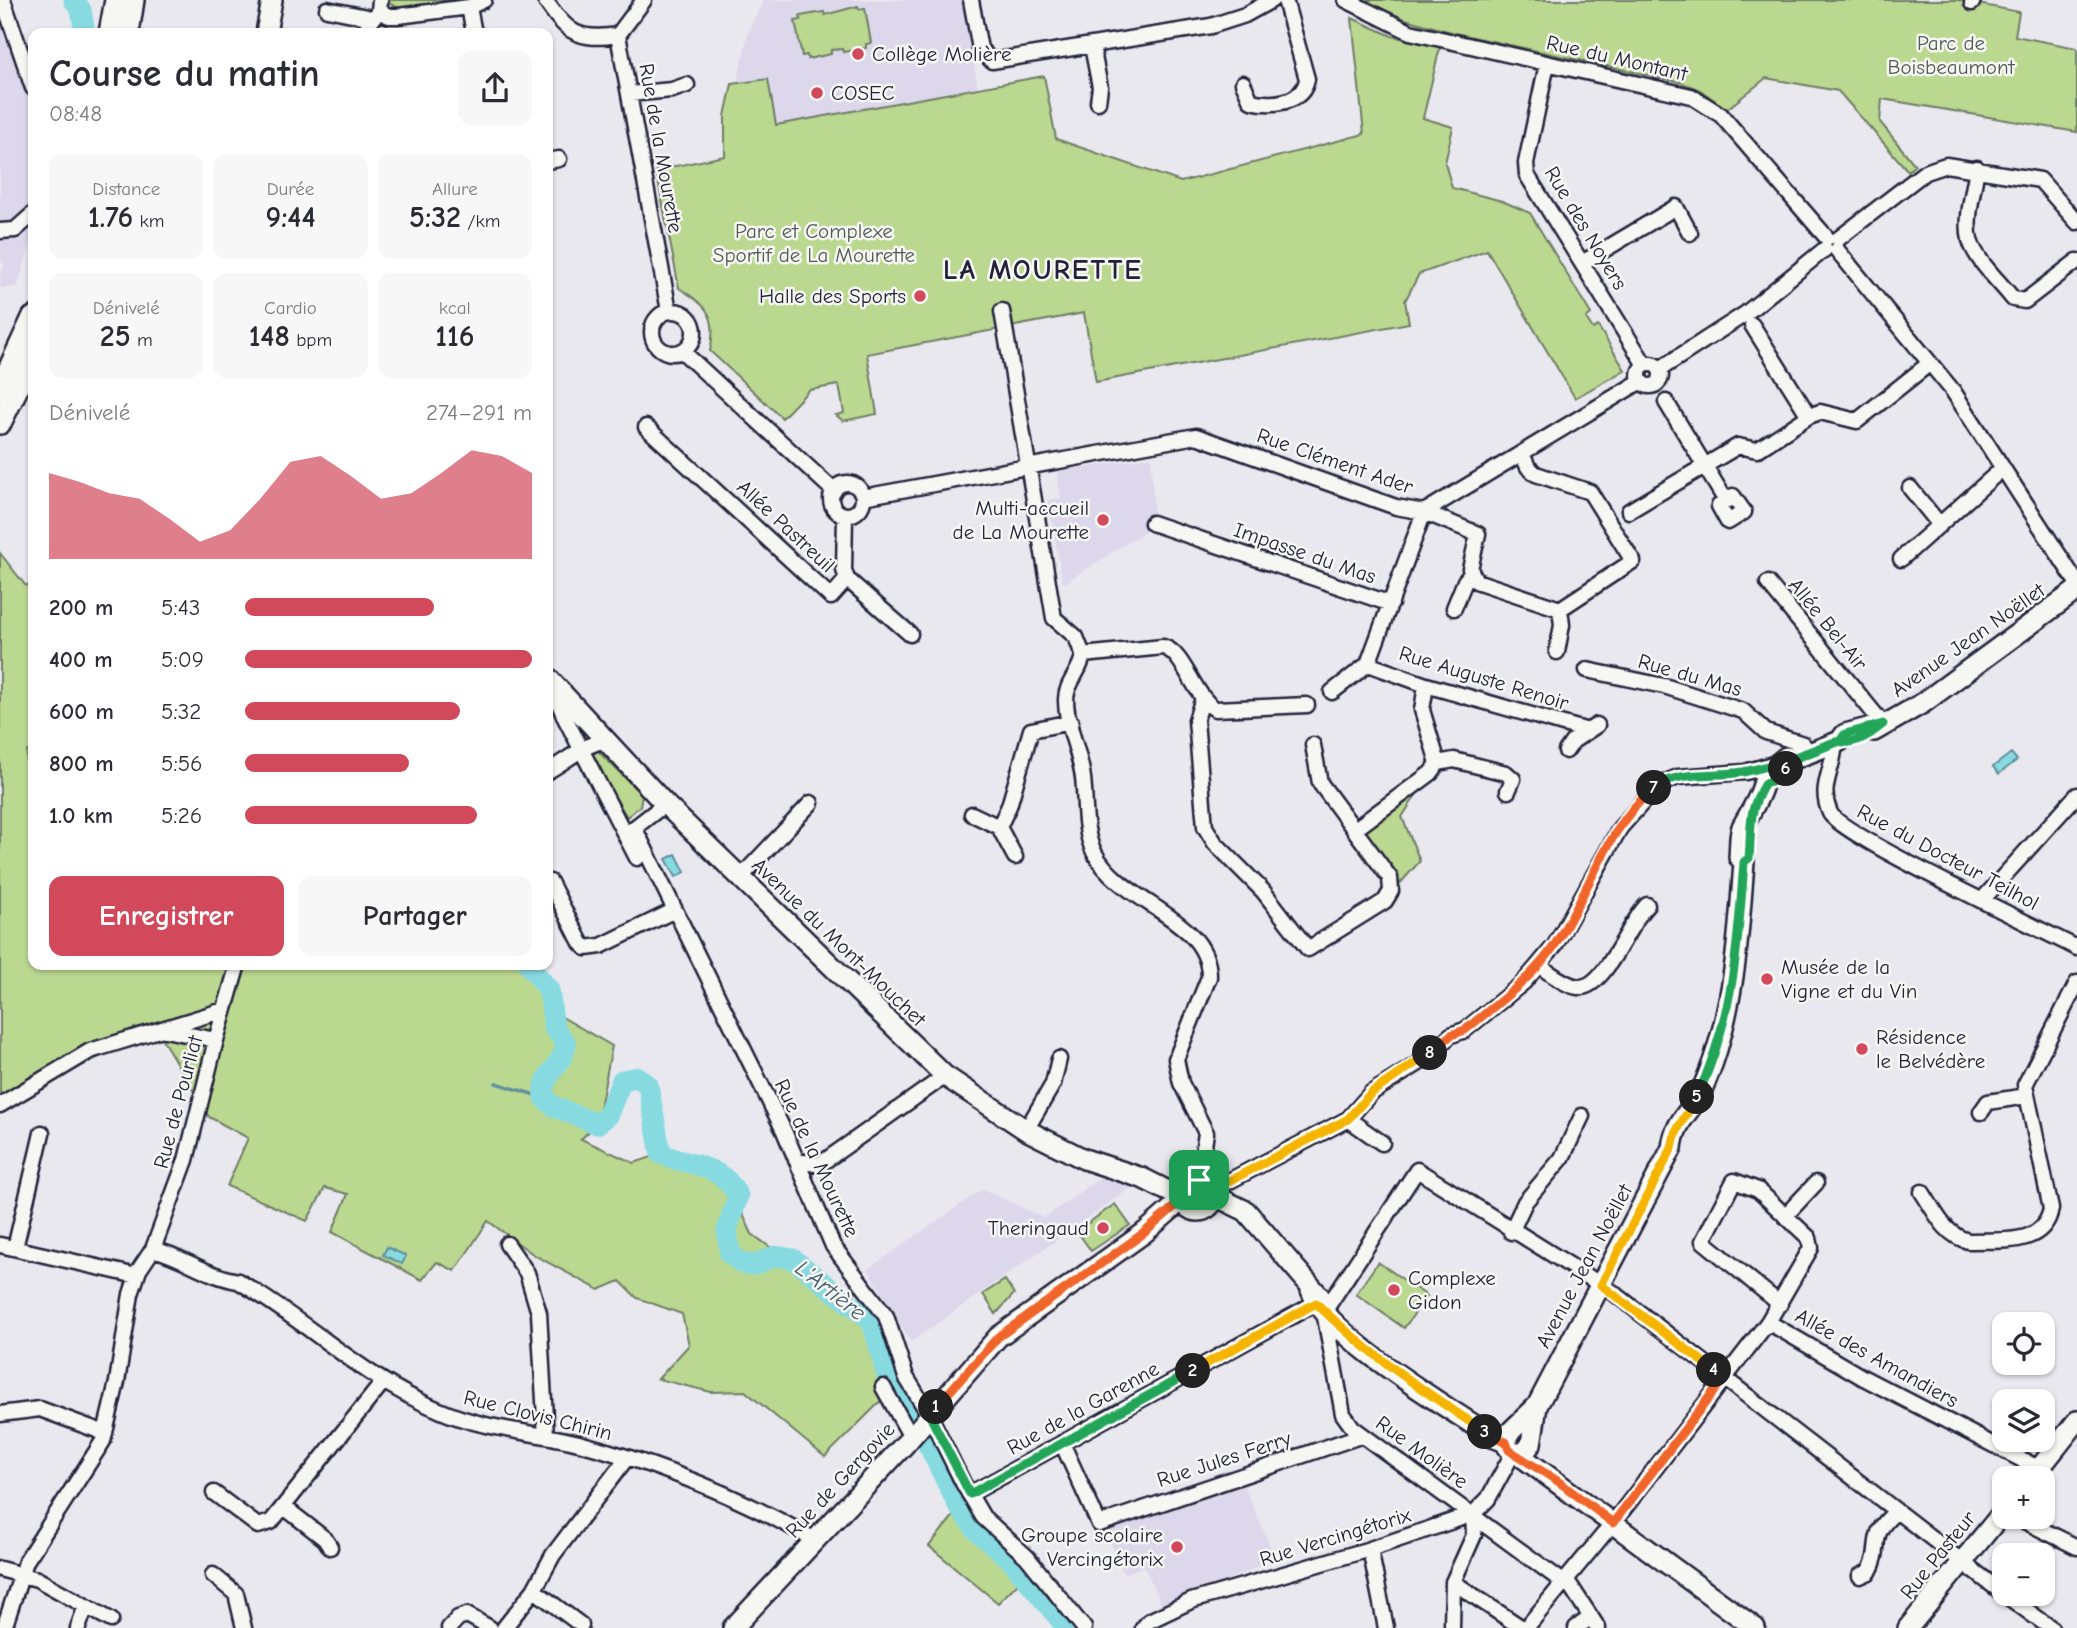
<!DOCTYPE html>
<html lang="fr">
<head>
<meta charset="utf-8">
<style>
  body { margin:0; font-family:"Comic Neue",sans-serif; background:#f7f7f7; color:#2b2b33; height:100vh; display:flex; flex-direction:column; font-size:26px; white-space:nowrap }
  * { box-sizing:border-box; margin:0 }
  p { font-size:23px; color:#7c7c81 }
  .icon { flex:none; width:38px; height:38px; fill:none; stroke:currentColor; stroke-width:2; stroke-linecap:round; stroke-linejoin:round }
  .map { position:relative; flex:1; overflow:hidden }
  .drawer { position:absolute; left:28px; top:28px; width:525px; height:942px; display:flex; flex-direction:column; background:#fff; border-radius:14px; box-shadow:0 2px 5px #0004 }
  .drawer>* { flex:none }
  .tools { position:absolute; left:1992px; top:1312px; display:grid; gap:14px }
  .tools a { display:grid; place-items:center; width:63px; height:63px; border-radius:14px; background:#fff; box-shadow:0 2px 5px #0004; font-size:35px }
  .pin { position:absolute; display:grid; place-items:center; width:60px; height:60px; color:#fff; margin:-30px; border-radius:14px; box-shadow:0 4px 10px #0006 }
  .km { position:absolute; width:35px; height:35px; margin:-18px; border-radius:50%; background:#222; color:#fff; font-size:19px; line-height:35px; text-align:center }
  .round { display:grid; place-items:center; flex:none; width:74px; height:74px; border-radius:14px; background:#f7f7f7 }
  .overview { display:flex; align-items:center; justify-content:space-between; height:119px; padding:0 21px }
  h1 { font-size:38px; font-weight:700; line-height:52px }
  .stats { display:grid; grid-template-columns:repeat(3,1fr); gap:10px; height:119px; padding:7px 21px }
  .stats div { display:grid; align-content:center; border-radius:14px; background:#f7f7f7; text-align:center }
  .stats b { font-size:30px; font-weight:700 }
  .stats small { font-size:19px; font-weight:400 }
  .stats p { font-size:19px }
  .chart { height:196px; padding:14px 21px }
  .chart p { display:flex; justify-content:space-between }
  .chart svg { width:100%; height:126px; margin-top:7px; fill:#d1495b; opacity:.7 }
  .action { display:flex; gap:14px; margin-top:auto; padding:14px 21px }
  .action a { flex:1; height:80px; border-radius:14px; background:#d1495b; color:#fff; font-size:28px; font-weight:700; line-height:80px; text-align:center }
  .action a+a { background:#f7f7f7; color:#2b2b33 }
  ul { padding:0 21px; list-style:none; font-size:23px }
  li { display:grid; grid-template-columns:112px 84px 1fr; align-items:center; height:52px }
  li i { height:18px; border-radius:9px; background:#d1495b }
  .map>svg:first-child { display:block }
  .built { fill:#dcd7eb }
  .green { fill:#bbd890; stroke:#6e7d66; stroke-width:2 }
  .water { fill:#88dae1; stroke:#5f909f; stroke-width:2 }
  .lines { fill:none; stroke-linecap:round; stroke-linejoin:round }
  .stream { stroke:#5f909f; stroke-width:3.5 }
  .river { stroke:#88dae1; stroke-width:21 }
  .minor-casing { stroke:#22223b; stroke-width:19 }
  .major-casing { stroke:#22223b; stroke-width:24 }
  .highway-casing { stroke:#22223b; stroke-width:26 }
  .minor { stroke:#f6f6f2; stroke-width:14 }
  .major { stroke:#f6f6f2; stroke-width:19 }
  .highway { stroke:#f6f6f2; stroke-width:21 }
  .split-1-casing { stroke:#fff; stroke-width:14 }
  .split-2-casing { stroke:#fff; stroke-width:14 }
  .split-3-casing { stroke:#fff; stroke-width:14 }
  .split-4-casing { stroke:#fff; stroke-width:14 }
  .split-5-casing { stroke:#fff; stroke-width:14 }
  .split-6-casing { stroke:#fff; stroke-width:14 }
  .split-7-casing { stroke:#fff; stroke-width:14 }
  .split-8-casing { stroke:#fff; stroke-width:14 }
  .split-9-casing { stroke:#fff; stroke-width:14 }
  .split-1 { stroke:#f0652b; stroke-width:9 }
  .split-2 { stroke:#22a559; stroke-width:9 }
  .split-3 { stroke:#f5b400; stroke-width:9 }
  .split-4 { stroke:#f0652b; stroke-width:9 }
  .split-5 { stroke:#f5b400; stroke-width:9 }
  .split-6 { stroke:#22a559; stroke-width:9 }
  .split-7 { stroke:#22a559; stroke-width:9 }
  .split-8 { stroke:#f0652b; stroke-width:9 }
  .split-9 { stroke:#f5b400; stroke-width:9 }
  .poi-dot { fill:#d1495b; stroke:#f6f6f2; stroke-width:2.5 }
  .labels { text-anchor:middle; stroke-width:5; stroke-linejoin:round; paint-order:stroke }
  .park-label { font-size:21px; fill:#505954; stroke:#f6f6f2 }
  .poi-label { font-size:21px; fill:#22223b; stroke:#f6f6f2; text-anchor:start }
  .street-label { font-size:21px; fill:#22223b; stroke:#f6f6f2 }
  .water-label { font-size:23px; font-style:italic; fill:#41596d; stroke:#f6f6f2 }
  .district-label { font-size:28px; font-weight:bold; letter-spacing:2px; fill:#22223b; stroke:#f6f6f2 }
</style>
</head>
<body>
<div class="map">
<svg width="2077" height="1628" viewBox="0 0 2077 1628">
  <rect width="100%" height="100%" fill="#eae8ef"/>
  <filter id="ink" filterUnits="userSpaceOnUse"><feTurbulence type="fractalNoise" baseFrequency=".0143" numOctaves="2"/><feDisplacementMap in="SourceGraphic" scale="14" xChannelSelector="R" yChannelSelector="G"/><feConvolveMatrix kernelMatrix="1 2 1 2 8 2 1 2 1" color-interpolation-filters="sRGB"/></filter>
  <g filter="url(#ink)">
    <path class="built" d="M0,0H11L33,62V238L17,287L0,288V274L5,264L0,259Z
      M764,0H963L978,88L775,125L768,79L737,83L749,29Z
      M1151,457L1154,518L1149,529L1063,584L1048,500L1061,498L1057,472Z
      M1104,1175L1132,1187L911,1342L868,1269L983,1189L1044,1218Z
      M1242,1481L1276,1559L1196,1593L1369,1555L1189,1608L1155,1628H1131L1169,1604L1162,1606L1144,1566L1124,1574L1107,1535L1110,1528Z"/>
    <path class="green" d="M389,0H457L459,1L399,8L390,4Z
      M1363,0H1958L2019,12L2015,36L2077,48V132L1882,99L1880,122L1915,165L1908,171L1838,91L1766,78L1727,109L1700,90L1680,82L1455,33L1405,19Z
      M858,6L859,9L865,8L871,43L866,44V48L843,52L842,49L831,50V54L808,59L807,55L802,56L795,21L801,20L800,16L824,12L825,15Z
      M1352,18L1392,36L1440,47L1423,118L1453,127L1445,163L1452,188L1502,201L1530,213L1591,314L1586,318L1593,329L1598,326L1625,370L1575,398L1487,250L1419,274L1405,301L1409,323L1096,382L1084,313L867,354L877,414L843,421L836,415L844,413L839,385L809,390L782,418L710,351C718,317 708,306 679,288L656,170L725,156V116L732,84L768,79L776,125L1044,76L1056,139L1181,182L1364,134Z
      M0,553L25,585L33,586V750L27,751V815L33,816V964H529L550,1010L612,1046L597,1124L581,1139L634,1163L661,1154L726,1178L752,1234L872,1321L894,1388L825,1457L745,1391L711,1392L658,1379L689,1345L682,1314L637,1298L620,1281L599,1290L534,1255L488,1221L455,1271L437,1262L422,1280L332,1232L348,1194L325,1188L307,1221L227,1186L248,1138L209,1117L156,1029L0,1106Z
      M596,749L642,795L640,806L627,817L615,797L612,798L590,755Z
      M1420,789L1402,817L1420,861L1397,887L1365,830Z
      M1115,1204L1130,1225L1091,1251L1077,1231Z
      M1378,1262L1427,1296L1404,1328L1356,1294Z
      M1005,1280L1014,1294L996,1314L983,1294Z
      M920,1440L944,1481L961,1518L1027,1582L1063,1628H1059L1022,1579L998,1603L929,1546L955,1514L946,1490L921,1449Z"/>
    <path class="water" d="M2011,753L2017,760L1999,774L1993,767Z
      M676,854L685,872L676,877L666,859Z
      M387,1247L406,1256L402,1264L383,1255Z"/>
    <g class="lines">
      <path class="stream" d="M496,1083L545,1098"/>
      <path class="river" d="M74,0L81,10L85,33
        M528,964L549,990L554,1028L566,1043C566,1064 537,1077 545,1099L555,1107L597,1124L607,1116L622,1080L638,1077L648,1085L661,1154C691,1167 721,1163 738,1196L727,1230L730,1254L743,1264L754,1265L775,1256L793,1259L872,1321L886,1372L901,1404L930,1448L959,1507L977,1531L1012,1561L1067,1628"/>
      <defs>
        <path id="minor" d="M3,0L33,88
          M545,0C567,33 578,41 618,35
          M644,0L618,35L669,311
          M971,0L980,49L992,61L1211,26L1245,15L1272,0
          M1346,0L1410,32L1691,96L1721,115L1827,238
          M1972,3L1973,0
          M469,7L474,33
          M327,9L372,18
          M379,11L389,16H398L469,7L484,0
          M363,33L379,11L380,0
          M1092,46L1100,87L1098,102
          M1547,64L1526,163L1527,175L1645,365
          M1243,83L1251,101C1271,106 1303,104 1307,79L1285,0
          M629,94L672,90L687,85
          M548,161L559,159
          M1977,168C1974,190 1965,218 1970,240C1976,261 2000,282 2013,299L2025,301L2077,261
          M0,231L15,230L33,214
          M1838,239L1925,172L1946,165L2040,180L2077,222
          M1837,250L1953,391L2077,583
          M1582,263L1676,207L1690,233
          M652 332a21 21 0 1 1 42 0a21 21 0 1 1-42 0Z
          M1002,311L1054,618L1076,637L1083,655C1081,671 1066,683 1066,699C1066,726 1080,752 1083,778C1086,802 1083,830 1094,852C1120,904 1210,917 1209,977L1176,1059L1181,1083L1206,1133L1199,1179
          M1752,325L1809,416
          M682,351L834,491
          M1639 375a11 11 0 1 1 22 0a11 11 0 1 1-22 0Z
          M1660,369L1745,314L1825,249
          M1666,402L1726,501L1733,496L1744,512L1728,522L1719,506L1726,501
          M646,427L831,597L847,579L844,570L845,515
          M831 499a16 16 0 1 1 32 0a16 16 0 1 1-32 0Z
          M1910,488L1940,525
          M863,497L1196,436L1396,507L1424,512L1478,534L1470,569L1476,581L1560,609L1633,561L1590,492L1536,474L1528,467L1522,454
          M1629,511L1738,446L1757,450L1809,416L1820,412L1857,421L1930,363
          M1424,512L1641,381
          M1152,523L1391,604
          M1901,559L2003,468
          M847,579L910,634
          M1768,583L1883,724
          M1454,608L1465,581L1470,575
          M1557,652L1562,625L1560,609
          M1083,655L1163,647C1184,652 1193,695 1215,709L1307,705
          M1368,664L1426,685L1588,731
          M1587,670L1664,686L1743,711L1766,732L1803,744L1808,753
          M553,688L564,716L637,858
          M1332,692L1368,664L1424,512
          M1202,701L1196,720L1205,827L1215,843L1263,891L1308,949L1385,901L1391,891L1390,878L1320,783L1313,745
          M1830,744L1834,751C1831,774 1819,789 1830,813C1840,835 2041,929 2077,948
          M1566,751L1573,741L1597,725
          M1438,763L1454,760L1506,773L1513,779L1508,791
          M548,771C564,763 591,739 607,741
          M972,814L999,827L1015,857
          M999,827L1009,806L1031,730L1071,722
          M635,829L784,1131L833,1246L886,1316L906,1377L930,1416L963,1483L983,1517L1027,1557L1084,1628
          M1354,830L1431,773L1438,763L1422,710L1426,685
          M629,832L665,804
          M740,878L811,803
          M550,882L581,943L586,948L601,946L673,911
          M1983,899L2077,795
          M1539,966C1551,973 1564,985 1578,987C1605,990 1628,923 1647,905
          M165,1030L216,1040
          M0,1105L90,1051L224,1010
          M1981,1112L1988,1102L2027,1096
          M1348,1119L1382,1143
          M1026,1130L1053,1084L1059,1059
          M796,1160L819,1165L945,1076
          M1212,1190L1348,1119L1371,1093L1419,1063L1451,1035L1465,1030L1524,982L1555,945L1620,828L1658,785L1678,777L1745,772L1777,763
          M1922,1192C1935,1211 1944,1235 1968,1241C1999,1239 2043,1248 2051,1209L2025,1085L2077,983
          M1785,1216L1816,1183
          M1511,1232L1525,1202L1562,1158L1582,1116
          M507,1244L527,1273L539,1313L546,1436
          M0,1245L137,1276
          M15,1248L42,1133
          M153,1249C184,1257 207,1276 238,1281C307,1321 364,1379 439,1410C484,1430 532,1431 579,1443C661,1465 742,1498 815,1540
          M1768,1322L1862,1377L2040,1469
          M883,1387L911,1437
          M0,1414L40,1409L105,1433
          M1062,1443L1099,1524L1363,1435
          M214,1493L258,1526L271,1522L383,1382
          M970,1494L1316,1303L1328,1305
          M284,1507L325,1539L330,1547
          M2016,1517L2077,1547
          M1370,1549L1386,1628
          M0,1569L37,1579L111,1620
          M213,1575L236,1594L244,1628
          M1860,1576L1869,1572C1884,1546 1866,1536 1896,1512
          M1566,1579L1598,1628
          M1453,1582L1522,1628
          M1563,1582L1353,1428L1343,1414L1324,1312L1417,1170L1614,1293L2004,1594
          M534,1590L581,1625
          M2004,1594L2051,1628
          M4,1628L26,1561L103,1441L117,1382L131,1294L139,1270L153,1249L186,1160L216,1040L238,964
          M78,1628L86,1606
          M449,1628L458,1618L467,1615L490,1628
          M504,1628L534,1590L553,1555L626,1459
          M1143,1628L1149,1621L1191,1601L1370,1549L1473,1514L1488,1499L1513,1453
          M1452,1628L1453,1582L1474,1535L1473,1514
          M1526,1628L1613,1523L1768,1322L1811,1248L1809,1238L1758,1190L1734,1181L1703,1241L1780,1304
          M1576,1628L1591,1617"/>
        <path id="major" d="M266,33L272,0
          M548,678L665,804L945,1076L1026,1130L1084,1159L1142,1178L1182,1198
          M1874,731L1923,703L2077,590
          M1182 1195a16 16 0 1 1 32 0a16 16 0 1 1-32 0Z
          M1213,1195L1246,1211L1321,1298
          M1311,1290C1328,1338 1447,1406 1492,1437L1506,1442
          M1537,1406L1531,1444L1524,1453H1513L1507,1446V1435L1537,1406L1672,1148C1674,1127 1684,1117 1695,1102C1703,1091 1708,1075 1713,1062C1735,997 1739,931 1744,862L1739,857C1740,848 1739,835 1742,827C1750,812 1764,792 1765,774L1786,757L1796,758L1840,741L1845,734L1883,724
          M1518,1454L1755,1628
          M2031,1479L2077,1421
          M733,1628L906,1443L998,1337L1144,1233L1182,1200
          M1908,1628L2004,1511"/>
        <path id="highway" d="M110,33L116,0
          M128,33L133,0
          M0,389L33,318
          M0,423L33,356"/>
      </defs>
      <use href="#minor" class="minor-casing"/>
      <use href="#major" class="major-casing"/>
      <use href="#highway" class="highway-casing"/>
      <use href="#minor" class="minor"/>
      <use href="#major" class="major"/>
      <use href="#highway" class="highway"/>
    </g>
  </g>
  <g class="lines" filter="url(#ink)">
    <defs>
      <path id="split-1" d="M936,1407L998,1337L1144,1233L1182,1200L1185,1185L1199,1180"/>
      <path id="split-2" d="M936,1407L930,1416L970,1494L1193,1371"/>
      <path id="split-3" d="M1193,1371L1316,1303C1367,1354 1426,1392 1485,1432"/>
      <path id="split-4" d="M1485,1432L1506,1442L1509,1450L1559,1482L1613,1523L1724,1378L1714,1370"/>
      <path id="split-5" d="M1697,1097C1688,1115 1675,1126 1672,1148L1601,1285L1714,1370"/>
      <path id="split-6" d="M1697,1097C1733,1019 1738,947 1744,862L1749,858C1752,824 1747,814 1765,783L1772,782L1786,769"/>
      <path id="split-7" d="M1654,788C1677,770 1715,777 1743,772C1775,766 1804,753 1835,742C1841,740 1844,743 1850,742C1863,740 1873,732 1883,724L1845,734L1840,741L1796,758L1786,769"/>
      <path id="split-8" d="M1430,1053L1451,1035L1465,1030C1495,1005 1532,979 1554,946C1588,896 1606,827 1654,788"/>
      <path id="split-9" d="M1199,1180L1212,1190L1348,1119L1371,1093L1430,1053"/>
    </defs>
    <use href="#split-1" class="split-1-casing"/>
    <use href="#split-2" class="split-2-casing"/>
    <use href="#split-3" class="split-3-casing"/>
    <use href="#split-4" class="split-4-casing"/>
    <use href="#split-5" class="split-5-casing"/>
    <use href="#split-6" class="split-6-casing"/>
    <use href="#split-7" class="split-7-casing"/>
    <use href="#split-8" class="split-8-casing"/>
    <use href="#split-9" class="split-9-casing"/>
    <use href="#split-1" class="split-1"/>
    <use href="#split-2" class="split-2"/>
    <use href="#split-3" class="split-3"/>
    <use href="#split-4" class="split-4"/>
    <use href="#split-5" class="split-5"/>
    <use href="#split-6" class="split-6"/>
    <use href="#split-7" class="split-7"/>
    <use href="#split-8" class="split-8"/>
    <use href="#split-9" class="split-9"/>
  </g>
  <g class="poi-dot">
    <circle cx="858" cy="54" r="7"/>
    <circle cx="817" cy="93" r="7"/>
    <circle cx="920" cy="296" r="7"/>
    <circle cx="1103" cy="520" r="7"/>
    <circle cx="1767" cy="979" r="7"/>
    <circle cx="1862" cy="1049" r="7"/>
    <circle cx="1103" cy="1228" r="7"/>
    <circle cx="1394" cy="1290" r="7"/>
    <circle cx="1177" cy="1547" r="7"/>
  </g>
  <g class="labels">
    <g class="park-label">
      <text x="1951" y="50">Parc de<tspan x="1951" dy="24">Boisbeaumont</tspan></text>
      <text x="814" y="238">Parc et Complexe<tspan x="814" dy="24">Sportif de La Mourette</tspan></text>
    </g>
    <g class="poi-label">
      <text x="872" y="61">Collège Molière</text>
      <text x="831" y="100">COSEC</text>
      <text x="906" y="303" text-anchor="end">Halle des Sports</text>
      <text x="1089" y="515" text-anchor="end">Multi-accueil<tspan x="1089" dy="24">de La Mourette</tspan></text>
      <text x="1781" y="974">Musée de la<tspan x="1781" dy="24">Vigne et du Vin</tspan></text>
      <text x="1876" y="1044">Résidence<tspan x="1876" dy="24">le Belvédère</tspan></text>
      <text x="1089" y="1235" text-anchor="end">Theringaud</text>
      <text x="1408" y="1285">Complexe<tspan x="1408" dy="24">Gidon</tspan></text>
      <text x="1163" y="1542" text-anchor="end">Groupe scolaire<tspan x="1163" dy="24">Vercingétorix</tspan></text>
    </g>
    <g class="street-label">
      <text transform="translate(1617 58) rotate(13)" y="7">Rue du Montant</text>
      <text transform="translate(661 148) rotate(80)" y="7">Rue de la Mourette</text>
      <text transform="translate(1586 228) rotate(59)" y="7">Rue des Noyers</text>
      <text transform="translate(1335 461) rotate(19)" y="7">Rue Clément Ader</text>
      <text transform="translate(786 526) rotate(43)" y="7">Allée Pastreuil</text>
      <text transform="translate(1305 553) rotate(19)" y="7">Impasse du Mas</text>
      <text transform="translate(1828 624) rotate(51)" y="7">Allée Bel-Air</text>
      <text transform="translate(1968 640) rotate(-35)" y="7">Avenue Jean Noëllet</text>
      <text transform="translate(1690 675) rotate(16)" y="7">Rue du Mas</text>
      <text transform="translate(1484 678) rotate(17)" y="7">Rue Auguste Renoir</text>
      <text transform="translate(1948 857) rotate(28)" y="7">Rue du Docteur Teilhol</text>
      <text transform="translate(839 942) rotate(44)" y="7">Avenue du Mont-Mouchet</text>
      <text transform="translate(178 1102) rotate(-75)" y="7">Rue de Pourliat</text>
      <text transform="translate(817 1158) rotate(65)" y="7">Rue de la Mourette</text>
      <text transform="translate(1584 1266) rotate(-62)" y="7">Avenue Jean Noëllet</text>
      <text transform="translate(1877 1358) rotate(29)" y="7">Allée des Amandiers</text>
      <text transform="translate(1083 1408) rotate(-29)" y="7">Rue de la Garenne</text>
      <text transform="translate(538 1415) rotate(14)" y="7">Rue Clovis Chirin</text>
      <text transform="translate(1422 1452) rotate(36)" y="7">Rue Molière</text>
      <text transform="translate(1224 1459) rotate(-18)" y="7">Rue Jules Ferry</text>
      <text transform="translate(840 1480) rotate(-47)" y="7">Rue de Gergovie</text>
      <text transform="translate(1335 1537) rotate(-17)" y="7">Rue Vercingétorix</text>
      <text transform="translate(1938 1555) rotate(-51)" y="7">Rue Pasteur</text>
    </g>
    <g class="water-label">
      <text transform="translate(831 1290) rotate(38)" y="8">L'Artière</text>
    </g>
    <g class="district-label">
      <text x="1043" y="279">LA MOURETTE</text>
    </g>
  </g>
</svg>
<div class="tools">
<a><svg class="icon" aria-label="locate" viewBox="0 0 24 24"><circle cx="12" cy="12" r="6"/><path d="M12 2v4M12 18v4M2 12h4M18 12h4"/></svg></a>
<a><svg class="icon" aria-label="layers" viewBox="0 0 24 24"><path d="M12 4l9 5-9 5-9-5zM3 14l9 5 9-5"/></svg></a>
<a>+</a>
<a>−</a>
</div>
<div class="pin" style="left:1199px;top:1180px;background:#1e9e55"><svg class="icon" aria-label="arrive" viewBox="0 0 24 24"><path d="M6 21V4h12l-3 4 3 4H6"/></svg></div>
<b class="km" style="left:936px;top:1407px">1</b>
<b class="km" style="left:1193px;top:1371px">2</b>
<b class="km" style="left:1485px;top:1432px">3</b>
<b class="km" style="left:1714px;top:1370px">4</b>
<b class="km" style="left:1697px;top:1097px">5</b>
<b class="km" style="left:1786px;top:769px">6</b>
<b class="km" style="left:1654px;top:788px">7</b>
<b class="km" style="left:1430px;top:1053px">8</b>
<section class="drawer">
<div class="overview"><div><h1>Course du matin</h1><p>08:48</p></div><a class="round"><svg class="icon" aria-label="share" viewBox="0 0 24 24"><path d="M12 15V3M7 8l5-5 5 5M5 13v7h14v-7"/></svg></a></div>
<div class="stats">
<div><p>Distance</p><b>1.76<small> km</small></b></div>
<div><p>Durée</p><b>9:44</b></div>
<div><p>Allure</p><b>5:32<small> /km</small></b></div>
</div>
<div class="stats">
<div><p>Dénivelé</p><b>25<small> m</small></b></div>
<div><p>Cardio</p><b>148<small> bpm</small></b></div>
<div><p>kcal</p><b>116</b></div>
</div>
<div class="chart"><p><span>Dénivelé</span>274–291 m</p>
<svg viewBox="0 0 160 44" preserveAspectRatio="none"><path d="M0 44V14L10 17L20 21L30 23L40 30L50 38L60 34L70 23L80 10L90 8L100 15L110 23L120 21L130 14L140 6L150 8L160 14V44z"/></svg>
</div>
<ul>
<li><b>200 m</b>5:43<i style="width:66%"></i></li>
<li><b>400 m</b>5:09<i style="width:100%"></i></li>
<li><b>600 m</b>5:32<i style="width:75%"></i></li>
<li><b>800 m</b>5:56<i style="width:57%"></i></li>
<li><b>1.0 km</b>5:26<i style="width:81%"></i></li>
</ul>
<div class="action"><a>Enregistrer</a><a>Partager</a></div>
</section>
</div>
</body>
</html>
